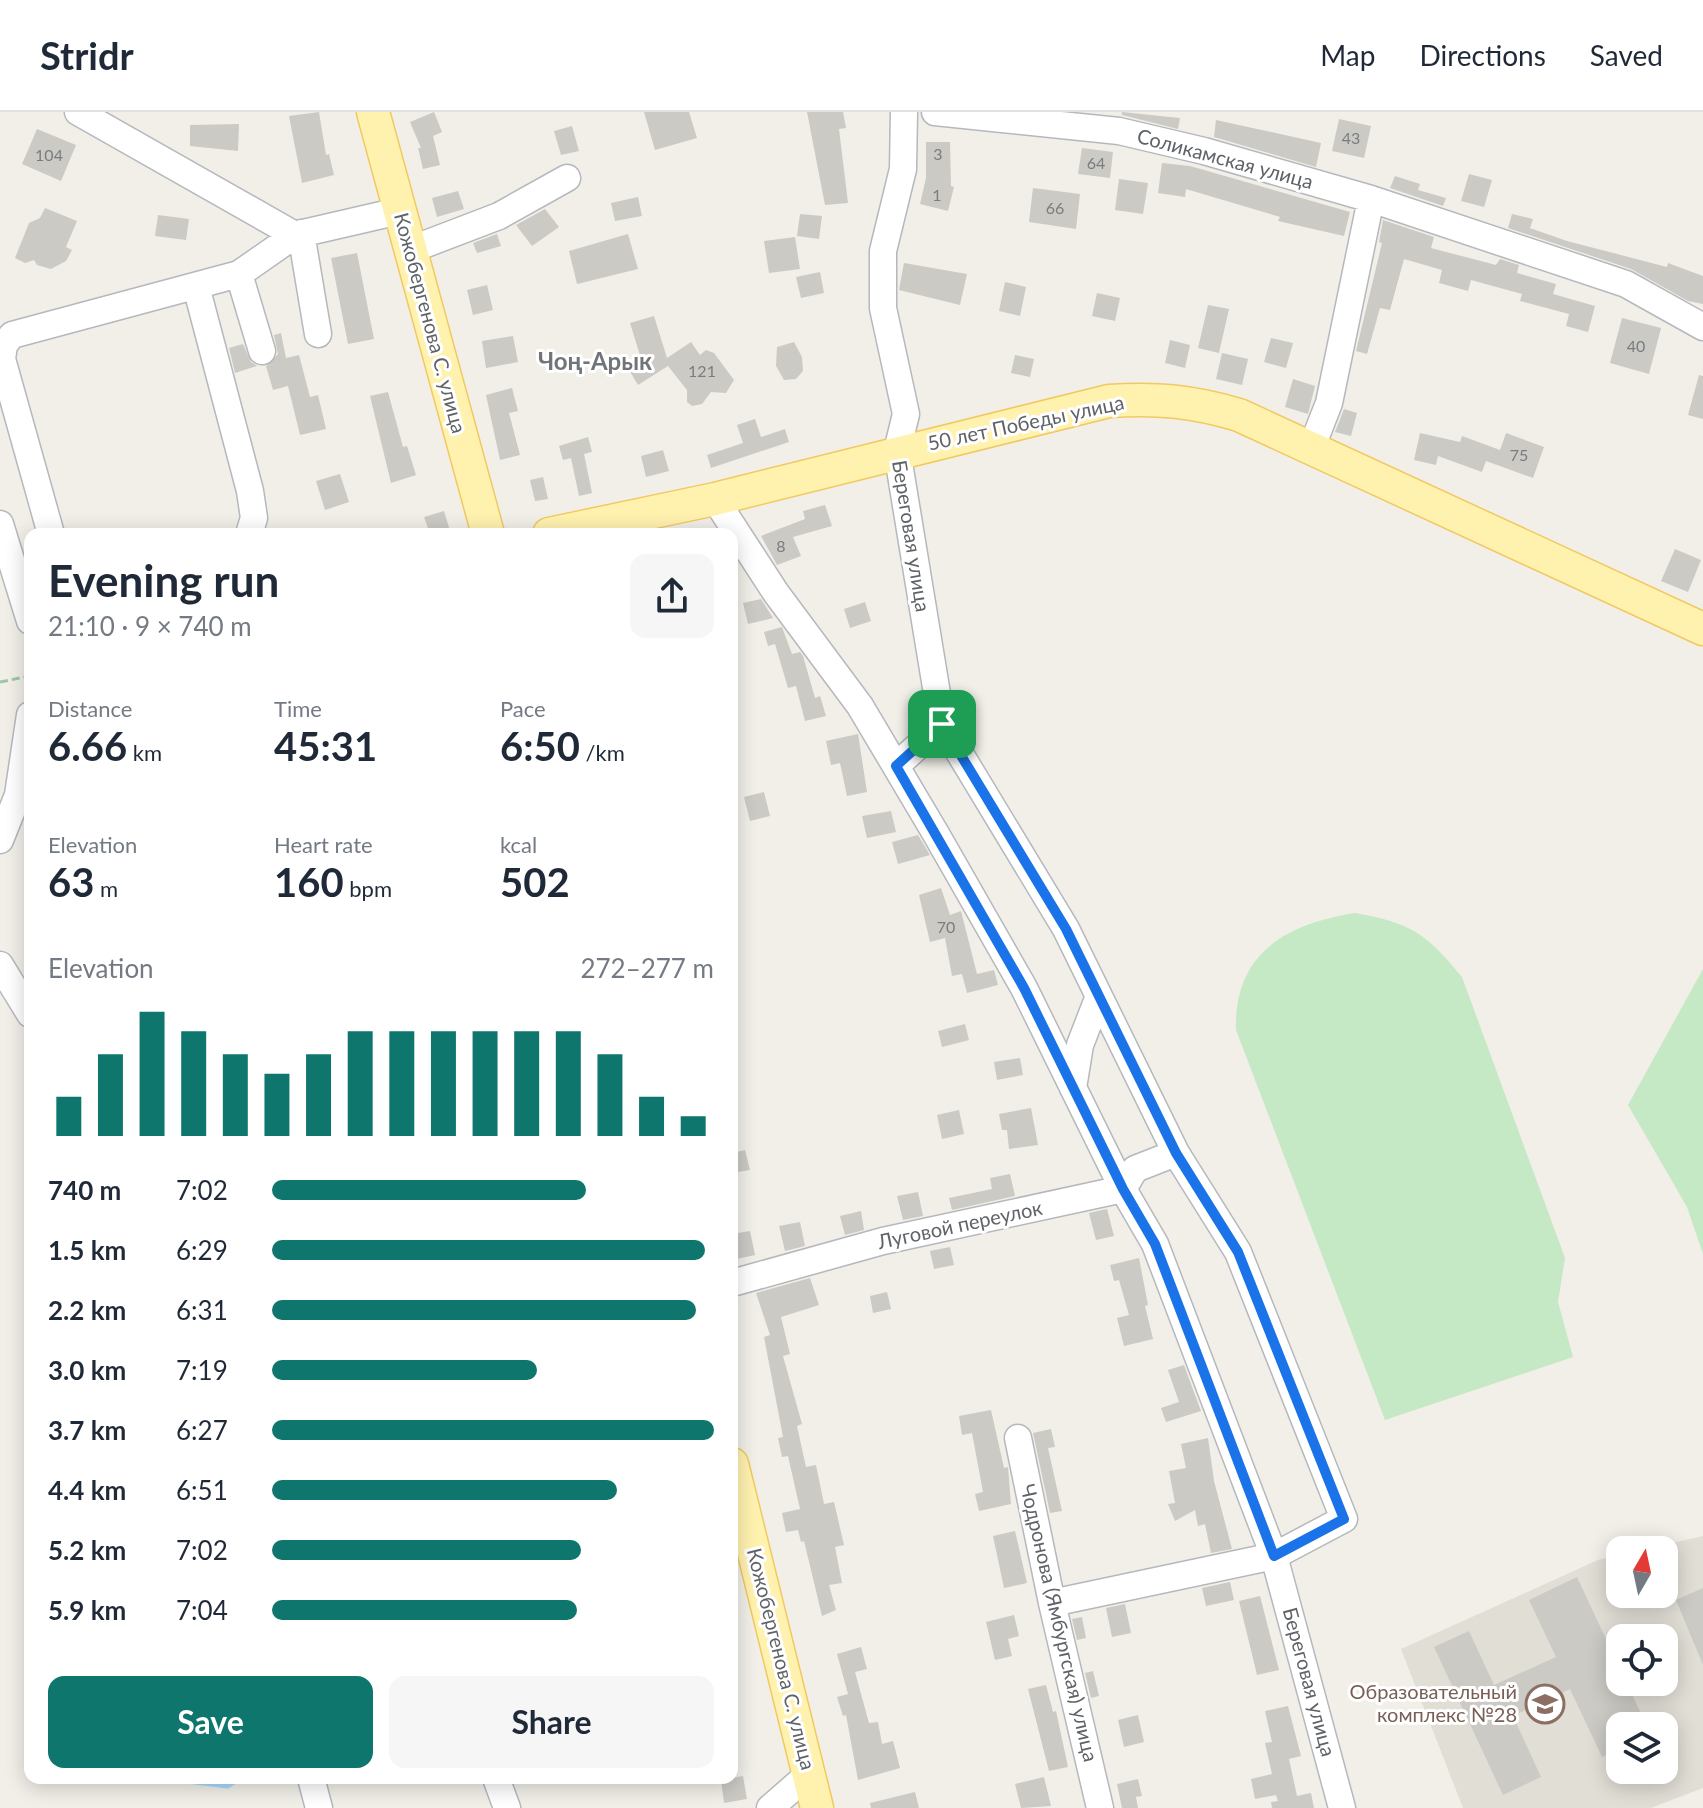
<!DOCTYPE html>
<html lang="en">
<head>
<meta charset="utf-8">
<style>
  body { margin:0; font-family:Lato,sans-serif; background:#f6f6f7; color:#1f2937; height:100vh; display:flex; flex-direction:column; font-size:30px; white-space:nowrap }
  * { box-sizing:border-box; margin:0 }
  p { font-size:26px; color:#747a83 }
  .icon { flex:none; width:44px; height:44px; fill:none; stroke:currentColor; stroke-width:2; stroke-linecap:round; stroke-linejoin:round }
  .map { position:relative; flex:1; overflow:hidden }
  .drawer { position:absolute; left:24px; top:416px; width:714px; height:1256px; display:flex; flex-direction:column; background:#fff; border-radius:16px; box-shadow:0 4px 20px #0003 }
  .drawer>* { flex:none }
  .needle { width:52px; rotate:9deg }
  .tools { position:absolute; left:1606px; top:1424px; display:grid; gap:16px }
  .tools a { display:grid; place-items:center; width:72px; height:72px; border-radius:16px; background:#fff; box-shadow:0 4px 20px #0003; font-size:40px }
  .pin { position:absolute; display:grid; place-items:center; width:68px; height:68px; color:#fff; margin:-34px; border-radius:16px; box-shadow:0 4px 12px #0006 }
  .round { display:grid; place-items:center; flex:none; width:84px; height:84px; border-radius:16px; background:#f6f6f7 }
  .headline { display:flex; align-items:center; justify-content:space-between; height:136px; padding:0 24px }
  h1 { font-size:44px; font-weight:700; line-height:60px }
  .metrics { display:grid; grid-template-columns:repeat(3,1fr); gap:12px; height:136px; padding:8px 24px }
  .metrics div { display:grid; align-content:center }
  .metrics b { font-size:40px; font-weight:700 }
  .metrics small { font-size:22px; font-weight:400 }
  .metrics p { font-size:22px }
  .chart { height:224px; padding:16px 24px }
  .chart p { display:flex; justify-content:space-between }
  .chart svg { width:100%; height:144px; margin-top:8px; stroke:#0f766e; stroke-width:6 }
  .action { display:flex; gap:16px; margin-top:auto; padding:16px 24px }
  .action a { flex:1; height:92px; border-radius:16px; background:#0f766e; color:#fff; font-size:32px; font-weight:700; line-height:92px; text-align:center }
  .action a+a { background:#f6f6f7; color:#1f2937 }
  ul { padding:0 24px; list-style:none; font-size:26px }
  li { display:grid; grid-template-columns:128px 96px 1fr; align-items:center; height:60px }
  li i { height:20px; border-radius:10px; background:#0f766e }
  header { display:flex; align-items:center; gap:48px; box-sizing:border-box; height:112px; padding:0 40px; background:#fff; border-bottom:2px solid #e0e1e3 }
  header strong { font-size:38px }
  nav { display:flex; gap:44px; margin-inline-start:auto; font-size:28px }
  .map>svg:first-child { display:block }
  .education { fill:#e1ded6; fill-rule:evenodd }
  .green { fill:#c5e8c5 }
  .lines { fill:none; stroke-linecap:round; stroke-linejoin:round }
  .stream { stroke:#aadaff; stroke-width:5 }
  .building { fill:#cccac5 }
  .minor-casing { stroke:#b5b8bc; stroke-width:29 }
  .major-casing { stroke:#f2c960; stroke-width:35 }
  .path { stroke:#9cc7a9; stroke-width:3; stroke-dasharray:8 4; stroke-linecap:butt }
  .minor { stroke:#fff; stroke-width:26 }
  .major { stroke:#fff2af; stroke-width:32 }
  .route-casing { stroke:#fff; stroke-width:16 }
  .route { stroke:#1a73e8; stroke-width:10 }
  .labels { text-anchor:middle; stroke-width:6; stroke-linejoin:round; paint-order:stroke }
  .number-label { font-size:16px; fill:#7a7d7f }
  .street-label { font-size:20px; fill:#5f6368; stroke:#fff }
  .education-label { font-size:20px; fill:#785e54; stroke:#fff; text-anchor:end }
  .quarter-label { font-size:24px; font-weight:bold; fill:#70757a; stroke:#fff }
</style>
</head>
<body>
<header>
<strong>Stridr</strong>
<nav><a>Map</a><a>Directions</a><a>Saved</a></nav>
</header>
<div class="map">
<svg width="1703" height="1696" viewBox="0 0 1703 1696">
  <rect width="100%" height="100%" fill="#f1efe8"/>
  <path class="education" d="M1703,1424V1676L1651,1696H1463L1401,1537L1598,1448L1620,1443V1482H1664V1438H1641ZM1620,1526H1664V1570H1620ZM1620,1614H1664V1658H1620Z"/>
  <path class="green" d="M1355,801C1411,811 1426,821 1462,865L1565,1146L1558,1190L1573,1245L1385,1308L1236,918C1234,840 1287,812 1355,801Z
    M1703,857V1142L1687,1095L1628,993Z"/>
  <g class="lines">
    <path class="stream" d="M161,1666L228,1674L240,1666"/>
  </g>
  <path class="building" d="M319,0L326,43L329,42L334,63L302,71L289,4Z
    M434,0L442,20L433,24L440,53L423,57L418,36H421L410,10Z
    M644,0H689L697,26L655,38Z
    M807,0H843L846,16L839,17L848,91L825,93Z
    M1122,0L1180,6L1178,17L1122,3Z
    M1339,7L1371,14L1364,46L1332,39Z
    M1216,8L1321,31L1316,55L1214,25Z
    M239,12L238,39L190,34V13Z
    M572,14L579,39L561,43L554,19Z
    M37,17L76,33L61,69L22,52Z
    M926,30H950L951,74L954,75L948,99L920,92L926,66Z
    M1082,36L1113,40L1110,66L1078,62Z
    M1162,51L1190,54L1350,100L1344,124L1278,109L1280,105L1186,77L1185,85L1158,81Z
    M1469,62L1492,68L1484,95L1461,89Z
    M1395,64L1420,72L1418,78L1446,86L1443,94L1390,76Z
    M1119,67L1148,71L1143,102L1115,98Z
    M1033,76L1080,82L1076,117L1029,110Z
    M458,79L464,97L437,105L432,86Z
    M638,85L642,104L615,109L611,91Z
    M45,96L77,109L66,135L72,138L66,149L51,157L37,153L34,148L25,151L15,146L29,111L40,106Z
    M545,97L559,115L532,134L516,113Z
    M800,102L822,104L819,127L797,124Z
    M1512,102L1533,107L1530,116L1567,129L1667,155L1668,151L1703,164V192L1688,189L1631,157L1508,116Z
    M158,103L189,107L186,128L155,124Z
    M1383,108L1434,125L1431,136L1496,153L1500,147L1519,153L1517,161L1556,172L1553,182L1595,194L1588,220L1566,214L1569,202L1520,189L1522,182L1471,168L1468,179L1439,171L1442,158L1404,147L1390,198L1380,196L1367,242L1356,239L1382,131L1379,130Z
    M497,122L501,134L477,141L473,131Z
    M628,122L638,157L577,172L569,139Z
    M795,125L800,157L769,161L764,129Z
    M357,141L374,227L348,232L331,146Z
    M904,151L967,162L960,193L899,178Z
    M820,160L824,181L801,186L796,165Z
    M1005,170L1026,175L1020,204L999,199Z
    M487,173L493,198L473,203L467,178Z
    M1097,181L1120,186L1115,209L1092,204Z
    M1208,193L1229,197L1219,241L1198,236Z
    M654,204L667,246L691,230L700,243L706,238L714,241L734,268L726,281L711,280L702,292L692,294L687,290V278L668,254L638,273L629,258L642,250L630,211Z
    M1622,206L1661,216L1649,262L1610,251Z
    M281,221L286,246L299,243L310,285L318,283L326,317L300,323L288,274L273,278L266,254L278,242L274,223Z
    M513,224L518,250L486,256L482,229Z
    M1271,226L1293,231L1286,256L1264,250Z
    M1170,228L1190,233L1185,256L1165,251Z
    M794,230L802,245L803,259L796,267L784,268L776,254L777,235Z
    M243,232L251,250L257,254L235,261L229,236Z
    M1222,241L1248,247L1242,273L1216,267Z
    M1015,243L1034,247L1030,265L1011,261Z
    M1699,263L1703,264V307L1688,303Z
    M1293,267L1315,274L1308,302L1285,295Z
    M512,276L518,299L509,301L520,343L500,348L486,283Z
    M388,280L403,335L407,334L416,363L391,371L370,284Z
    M1344,297L1357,301L1351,324L1335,320Z
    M755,307L761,325L785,317L789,330L711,356L707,343L743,331L737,313Z
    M1420,321L1460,330L1462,324L1500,338L1506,321L1544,335L1533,366L1486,349L1482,360L1438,344L1436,353L1414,348Z
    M588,325L592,340L584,342L592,381L579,384L571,346L563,348L559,334Z
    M663,338L669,359L646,365L641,344Z
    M340,362L349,390L325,398L316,369Z
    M543,365L548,387L535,389L530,368Z
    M825,393L832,414L793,425L801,444L777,453L761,424L805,407L803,399Z
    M444,399L451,422H430L424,405Z
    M1675,437L1701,448L1688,480L1661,469Z
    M761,487L773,506L748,512L743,491Z
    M865,490L871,509L850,516L844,497Z
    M782,515L792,542L800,540L803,544L815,586L820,584L826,604L805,609L796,574L788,576L775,532L768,534L764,520Z
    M858,622L867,680L847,684L840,651L831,653L826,629Z
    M764,680L770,704L750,709L744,685Z
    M891,699L896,720L867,726L862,704Z
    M918,723L930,743L898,752L892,730Z
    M941,776L950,803L961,799L977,862L994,858L998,873L967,881L962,862L952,864L945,826L930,830L919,783Z
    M965,912L969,928L942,935L938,919Z
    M1020,946L1023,963L997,968L994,950Z
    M1031,996L1038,1033L1009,1037L1007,1018H1002L999,1002Z
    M959,998L964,1022L942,1027L937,1003Z
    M745,1038L750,1058L732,1061V1041Z
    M1010,1062L1015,1084L952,1098L949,1086L992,1077L990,1066Z
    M918,1080L923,1104L903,1108L897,1084Z
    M1107,1097L1114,1124L1096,1128L1089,1101Z
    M861,1099L864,1118L845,1123L840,1104Z
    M800,1110L805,1134L785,1139L779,1114Z
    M750,1119L755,1143L732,1148V1122Z
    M950,1135L954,1153L934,1157L930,1139Z
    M1139,1146L1148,1193L1145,1194L1153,1227L1124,1234L1117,1206L1129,1203L1119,1168L1114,1169L1110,1153Z
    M810,1166L819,1193L781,1205L790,1242L783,1244L802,1312L797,1314L806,1355L816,1353L824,1392L834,1390L844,1433L835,1435L842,1471L829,1473L836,1498L822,1504L804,1429L801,1430L798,1418L786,1420L782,1401L800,1397L788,1344L782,1345L778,1326L783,1325L764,1225L770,1223L756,1181Z
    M887,1180L891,1197L873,1201L870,1184Z
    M1184,1253L1201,1299L1166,1310L1161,1296L1179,1290L1168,1258Z
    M991,1298L1004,1356L1008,1355L1011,1392L979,1399L975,1382L983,1380L972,1321L962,1323L959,1304Z
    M1051,1317L1055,1335L1048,1336L1062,1399L1050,1401L1033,1321Z
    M1208,1326L1214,1369L1232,1437L1211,1441L1205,1412L1198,1414L1195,1398L1175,1409L1168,1392L1175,1391L1169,1359L1186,1356L1181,1332Z
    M1015,1419L1027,1471L1004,1476L993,1424Z
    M1577,1465L1620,1557V1570H1626L1647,1614H1620V1637L1602,1645L1570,1577L1513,1604L1541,1665L1503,1683L1434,1535L1469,1519L1494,1573L1556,1545L1529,1488Z
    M1230,1470L1234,1488L1206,1494L1202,1476Z
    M1703,1476V1553L1676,1488Z
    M1260,1484L1279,1558L1257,1563L1239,1489Z
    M1125,1492L1131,1521L1112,1525L1106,1496Z
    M1014,1503L1019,1524L1008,1527L1012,1544L995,1548L986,1510Z
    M1082,1505L1086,1526L1077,1528L1072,1507Z
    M861,1535L867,1557L855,1560L869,1611L878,1610L882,1632L893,1629L900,1656L858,1668L846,1603L843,1604L837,1585L848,1582L837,1542Z
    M1093,1559L1099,1584L1091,1586L1085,1561Z
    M1046,1573L1053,1600L1056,1599L1068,1655L1049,1659L1028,1577Z
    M1288,1594L1301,1644L1289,1647L1297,1684L1311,1681L1314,1696H1272L1271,1690L1278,1689L1276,1683L1255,1687L1251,1667L1272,1662L1265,1631L1272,1630L1265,1599Z
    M1138,1603L1144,1630L1124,1635L1118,1608Z
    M743,1664L747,1687L724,1691L721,1668Z
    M1044,1665L1051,1694L1021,1696L1015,1672Z
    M1138,1667L1142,1684L1136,1685L1138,1696H1122L1117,1672Z
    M915,1680L919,1696H871L870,1691Z"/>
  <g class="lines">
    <defs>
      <path id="minor" d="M78,0L295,123L399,99
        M935,0L1119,19L1204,39L1371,87L1626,172L1703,215
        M301,121L318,222
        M410,138L499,104L567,66
        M196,174L250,379L254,406L249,422
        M262,239L239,162L295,123
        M1311,337L1329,291L1371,87
        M715,387L776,481L860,594L936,722L1024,876L1123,1077L1155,1132L1274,1444L1342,1696
        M0,412L30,509
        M51,422L2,247L4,233L12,223L239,162
        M942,612L1066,817L1176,1041L1238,1140L1344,1407L1274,1444L1052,1491
        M896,654L942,612L897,339L906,302L883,196V139L903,57L904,0
        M0,728L18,683L30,603
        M0,853L30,902
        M1073,976L1080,933L1099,884
        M732,1171L883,1129L1123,1077L1135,1057L1176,1041
        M1018,1326L1052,1491L1100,1696
        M311,1666L319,1696
        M496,1666L507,1696
        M770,1696L809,1662"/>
      <path id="major" d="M373,0L488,422
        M549,422L715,387L1109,289C1158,286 1192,289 1239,303L1703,517
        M732,1352L817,1696"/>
    </defs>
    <use href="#minor" class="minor-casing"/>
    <use href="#major" class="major-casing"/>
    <path class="path" d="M0,570L30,564"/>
    <use href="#minor" class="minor"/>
    <use href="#major" class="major"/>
  </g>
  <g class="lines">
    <defs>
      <path id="route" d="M942,612L1066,817L1176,1041L1238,1140L1344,1407L1274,1444L1155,1132L1123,1077L1024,876L896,654Z"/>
    </defs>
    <use href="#route" class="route-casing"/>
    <use href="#route" class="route"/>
  </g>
  <defs>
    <symbol id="school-ring" viewBox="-11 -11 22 22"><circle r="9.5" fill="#fff" stroke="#8d6e63" stroke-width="1.5"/><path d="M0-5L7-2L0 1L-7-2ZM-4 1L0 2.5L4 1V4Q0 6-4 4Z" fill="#8d6e63"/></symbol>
  </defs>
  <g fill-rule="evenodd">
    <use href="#school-ring" x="1523" y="1570" width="44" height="44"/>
  </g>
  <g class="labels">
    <g class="number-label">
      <text x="1351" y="32">43</text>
      <text x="938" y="48">3</text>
      <text x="49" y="49">104</text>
      <text x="1096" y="57">64</text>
      <text x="937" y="89">1</text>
      <text x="1055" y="102">66</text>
      <text x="1636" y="240">40</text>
      <text x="702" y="265">121</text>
      <text x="1519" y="349">75</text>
      <text x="781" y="440">8</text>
      <text x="946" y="821">70</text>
    </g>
    <g class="street-label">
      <text transform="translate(1225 47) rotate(15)" y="7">Соликамская улица</text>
      <text transform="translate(430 211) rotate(75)" y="7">Кожобергенова С. улица</text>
      <text transform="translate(1026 311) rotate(-12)" y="7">50 лет Победы улица</text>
      <text transform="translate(911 424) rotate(81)" y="7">Береговая улица</text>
      <text transform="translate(960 1113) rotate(-12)" y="7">Луговой переулок</text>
      <text transform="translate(1059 1511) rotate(77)" y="7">Чодронова (Ямбургская) улица</text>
      <text transform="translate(781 1547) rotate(76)" y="7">Кожобергенова С. улица</text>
      <text transform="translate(1309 1570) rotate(75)" y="7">Береговая улица</text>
    </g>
    <g class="education-label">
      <text x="1517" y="1587">Образовательный<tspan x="1517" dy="23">комплекс №28</tspan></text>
    </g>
    <g class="quarter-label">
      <text x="595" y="258">Чоң-Арык</text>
    </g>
  </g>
</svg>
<div class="tools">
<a><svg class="needle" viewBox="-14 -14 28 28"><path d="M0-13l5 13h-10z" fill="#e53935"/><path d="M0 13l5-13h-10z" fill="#747a83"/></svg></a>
<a><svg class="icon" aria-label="locate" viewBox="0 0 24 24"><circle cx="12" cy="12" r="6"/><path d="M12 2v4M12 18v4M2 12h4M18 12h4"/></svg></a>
<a><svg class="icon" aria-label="layers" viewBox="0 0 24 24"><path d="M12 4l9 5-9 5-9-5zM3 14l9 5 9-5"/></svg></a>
</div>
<div class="pin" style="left:942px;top:612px;background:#1e9e55"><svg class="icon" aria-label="arrive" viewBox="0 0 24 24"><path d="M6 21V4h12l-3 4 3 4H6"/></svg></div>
<section class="drawer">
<div class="headline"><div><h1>Evening run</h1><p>21:10 · 9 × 740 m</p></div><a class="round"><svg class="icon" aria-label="share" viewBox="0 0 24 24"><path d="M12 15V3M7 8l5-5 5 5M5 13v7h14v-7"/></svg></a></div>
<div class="metrics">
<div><p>Distance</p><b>6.66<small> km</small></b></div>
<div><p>Time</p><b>45:31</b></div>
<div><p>Pace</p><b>6:50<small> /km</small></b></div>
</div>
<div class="metrics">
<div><p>Elevation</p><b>63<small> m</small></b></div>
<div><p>Heart rate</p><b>160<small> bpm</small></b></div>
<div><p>kcal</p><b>502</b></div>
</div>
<div class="chart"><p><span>Elevation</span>272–277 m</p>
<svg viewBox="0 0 160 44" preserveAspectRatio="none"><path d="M5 44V32M15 44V19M25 44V6M35 44V12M45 44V19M55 44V25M65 44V19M75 44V12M85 44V12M95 44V12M105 44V12M115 44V12M125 44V12M135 44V19M145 44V32M155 44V38"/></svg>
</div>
<ul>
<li><b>740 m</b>7:02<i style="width:71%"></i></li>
<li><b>1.5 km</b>6:29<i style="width:98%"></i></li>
<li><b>2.2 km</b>6:31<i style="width:96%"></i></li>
<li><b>3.0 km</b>7:19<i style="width:60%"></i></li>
<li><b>3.7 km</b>6:27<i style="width:100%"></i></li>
<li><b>4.4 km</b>6:51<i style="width:78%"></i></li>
<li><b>5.2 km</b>7:02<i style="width:70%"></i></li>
<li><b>5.9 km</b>7:04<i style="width:69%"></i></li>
</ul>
<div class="action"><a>Save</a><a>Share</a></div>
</section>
</div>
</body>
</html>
